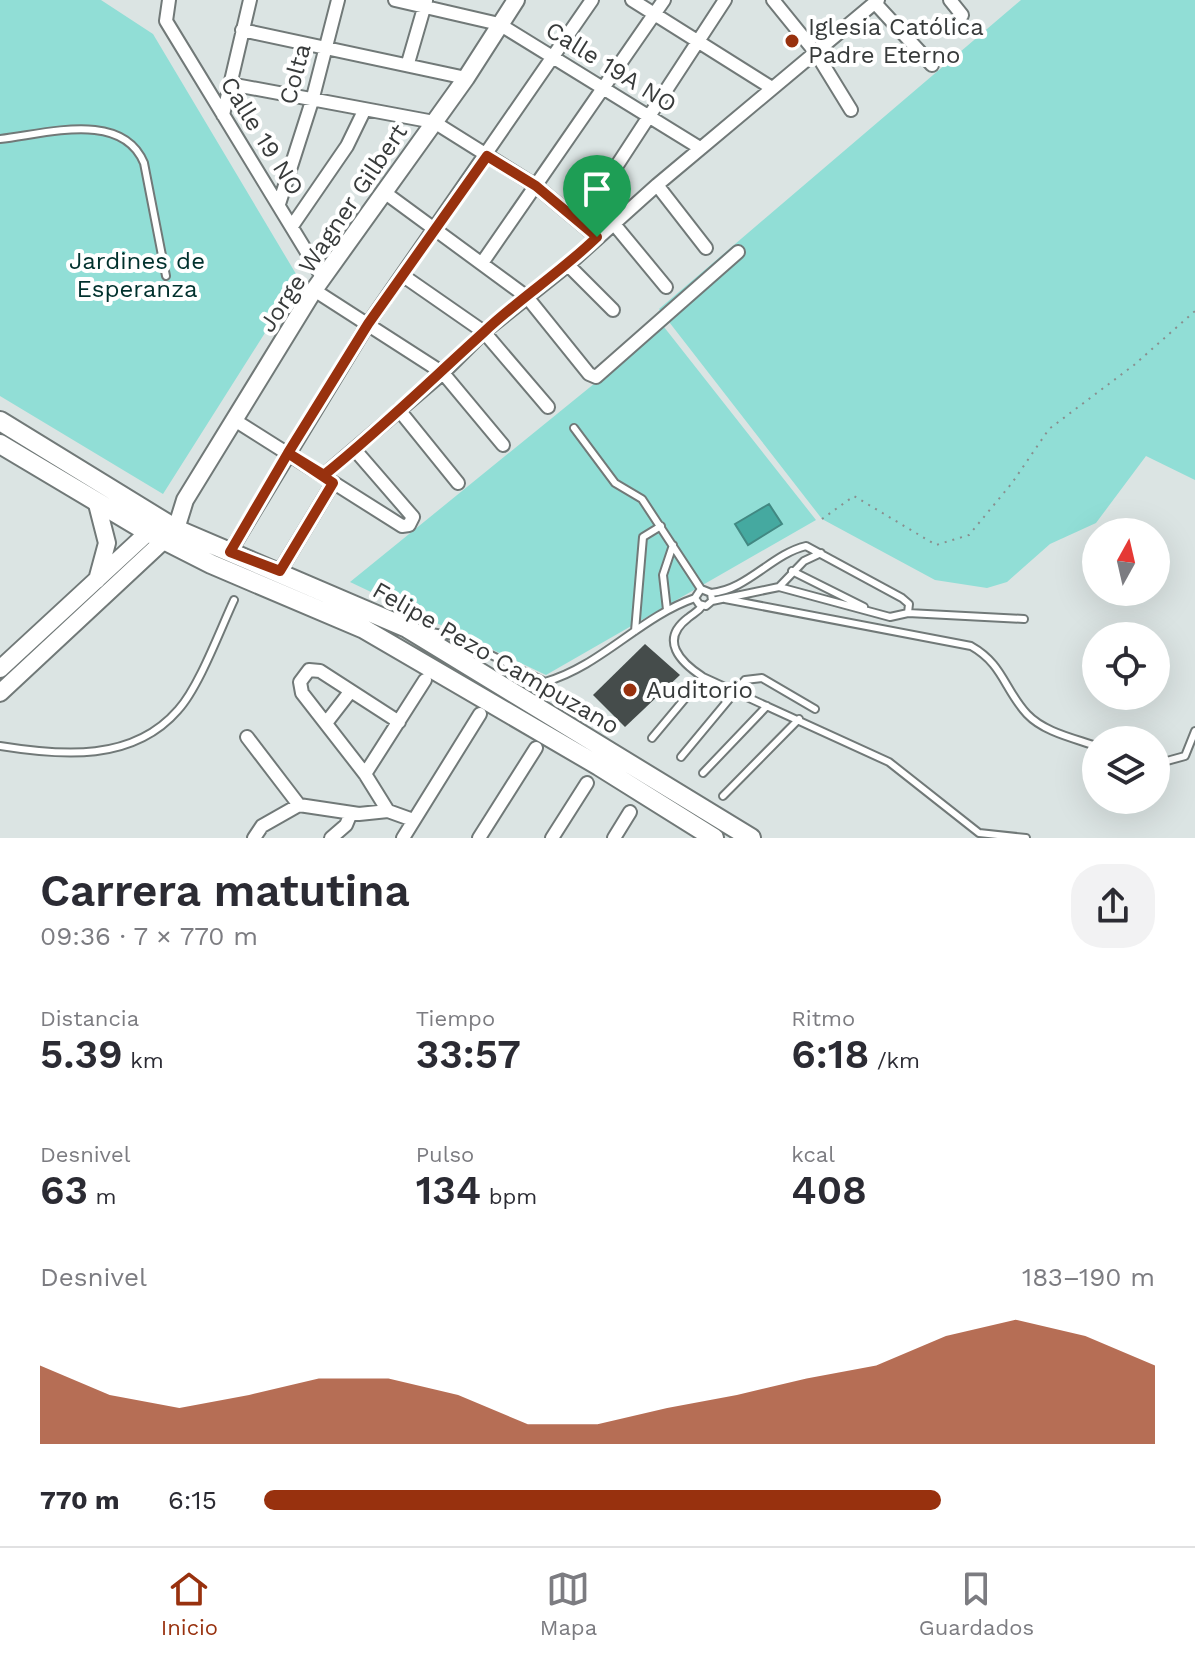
<!DOCTYPE html>
<html lang="es">
<head>
<meta charset="utf-8">
<style>
  body { margin:0; font-family:"Work Sans",sans-serif; background:#f2f2f3; color:#2b2b33; height:100vh; display:flex; flex-direction:column; font-size:30px; white-space:nowrap }
  * { box-sizing:border-box; margin:0 }
  p { font-size:26px; color:#7c7c81 }
  .icon { flex:none; width:44px; height:44px; fill:none; stroke:currentColor; stroke-width:2; stroke-linecap:round; stroke-linejoin:round }
  .map { position:relative; height:838px; overflow:hidden }
  .side { display:flex; flex-direction:column; background:#fff; flex:1 }
  .side>* { flex:none }
  .needle { width:52px; rotate:8deg }
  .controls { position:absolute; left:1082px; top:518px; display:grid; gap:16px }
  .controls a { display:grid; place-items:center; width:88px; height:88px; border-radius:50%; background:#fff; box-shadow:0 8px 32px #0002; font-size:40px }
  .pin { position:absolute; display:grid; place-items:center; width:68px; height:68px; color:#fff; margin:-82px -34px; border-radius:50% 50% 50% 0; rotate:-45deg; box-shadow:0 0 8px #0007 }
  .pin .icon { rotate:45deg }
  .round { display:grid; place-items:center; flex:none; width:84px; height:84px; border-radius:32px; background:#f2f2f3 }
  .head { display:flex; align-items:center; justify-content:space-between; height:136px; padding:0 40px }
  h1 { font-size:44px; font-weight:600; line-height:60px }
  .stats { display:grid; grid-template-columns:repeat(3,1fr); gap:12px; height:136px; padding:8px 40px }
  .stats div { display:grid; align-content:center }
  .stats b { font-size:40px; font-weight:600 }
  .stats small { font-size:22px; font-weight:400 }
  .stats p { font-size:22px }
  .chart { height:224px; padding:16px 40px }
  .chart p { display:flex; justify-content:space-between }
  .chart svg { width:100%; height:144px; margin-top:8px; fill:#98310e; opacity:.7 }
  ul { padding:0 40px; list-style:none; font-size:26px }
  li { display:grid; grid-template-columns:128px 96px 1fr; align-items:center; height:60px }
  li i { height:20px; border-radius:10px; background:#98310e }
  .tab-bar { display:flex; justify-content:space-around; align-items:center; height:112px; border-top:2px solid #e1e1e2; background:#fff; font-size:22px; color:#7c7c81 }
  .tab-bar a { display:grid; justify-items:center; gap:4px }
  .tab-bar .current { color:#98310e }
  .map>svg:first-child { display:block }
  .green { fill:#91ded6 }
  .water { fill:#45a9a0; stroke:#418882; stroke-width:2 }
  .building { fill:#454c4b }
  .lines { fill:none; stroke-linecap:round; stroke-linejoin:round }
  .service-casing { stroke:#717978; stroke-width:10 }
  .minor-casing { stroke:#717978; stroke-width:16 }
  .tertiary-casing { stroke:#717978; stroke-width:20 }
  .secondary-casing { stroke:#717978; stroke-width:22 }
  .path { stroke:#898f8f; stroke-width:2; stroke-dasharray:2 6; stroke-linecap:butt }
  .service { stroke:#fff; stroke-width:6 }
  .minor { stroke:#fff; stroke-width:12 }
  .tertiary { stroke:#fff; stroke-width:16 }
  .secondary { stroke:#fff; stroke-width:18 }
  .route-casing { stroke:#fff; stroke-width:16 }
  .route { stroke:#98310e; stroke-width:10 }
  .poi-dot { fill:#98310e; stroke:#fff; stroke-width:3 }
  .labels { text-anchor:middle; stroke-width:8; stroke-linejoin:round; paint-order:stroke }
  .poi-label { font-size:24px; fill:#383b3b; stroke:#fff; text-anchor:start }
  .street-label { font-size:24px; fill:#383b3b; stroke:#fff }
  .park-label { font-size:24px; fill:#00312d; stroke:#fff }
</style>
</head>
<body>
<div class="map">
<svg width="1195" height="838" viewBox="0 0 1195 838">
  <rect width="100%" height="100%" fill="#dbe4e3"/>
  <path class="green" d="M0,0H101L153,34L299,279L163,494L0,396Z
    M1021,0H1195V480L1146,456L1096,523L1050,544L1007,582L987,588L935,580L822,519L659,309Z
    M664,327L816,520L546,675L350,582Z"/>
  <path class="water" d="M769,504L782,524L748,545L735,524Z"/>
  <path class="building" d="M645,644L680,675L625,727L593,695Z"/>
  <g class="lines">
    <defs>
      <path id="service" d="M0,139C46,134 122,110 144,163L166,276
        M574,428L615,483L642,499L701,589L711,593L712,601L706,606L699,604L695,598L701,589
        M792,571L864,607
        M779,587L804,561L821,553
        M711,593C747,590 772,554 806,546L902,598L909,604L908,613
        M725,599L971,646C1003,664 1004,689 1027,714C1044,732 1073,738 1096,746
        M712,601L779,587L890,617L908,613L1024,619
        M702,606C698,612 694,613 688,618C659,640 680,662 703,677L889,762L979,833L1026,838
        M667,610L663,575L673,545
        M426,631L453,636L545,682C601,666 640,617 695,598
        M635,631L643,537L661,526
        M652,738L703,677
        M0,746C62,756 133,762 178,710C199,687 220,630 234,600
        M681,757L745,680L762,678L815,709
        M1156,764L1185,756L1195,731
        M703,773L767,706
        M723,796L799,719"/>
      <path id="minor" d="M169,0L166,21L322,277
        M395,0L499,24L700,148
        M632,0L772,88
        M773,0L816,53L851,110
        M950,0L962,15
        M875,3L932,65
        M242,30L466,78
        M408,63L426,1
        M230,84L434,122L536,186L597,237
        M223,115L250,0
        M657,185L706,248
        M384,192L527,297L589,374L596,377L738,252
        M279,204L312,101L338,0
        M580,222L725,0
        M614,224L666,287
        M292,226L347,146L364,111
        M482,263L664,0
        M568,265L613,310
        M402,275L484,332L548,407
        M314,290L443,373L503,445
        M399,410L458,483
        M236,421L402,526L409,525L413,517L355,450
        M324,475L443,373L484,332L568,265L657,185L878,0
        M230,552L368,324L592,0
        M280,571L333,483
        M326,723L350,692
        M247,737L299,805
        M365,774L425,680
        M388,811L365,774L302,693L300,682L309,670L320,671L399,722
        M254,838L262,826L299,805L359,814L388,811L413,820
        M331,838L346,825L351,813
        M403,838L480,714
        M479,838L536,748
        M552,838L587,783
        M614,838L630,812"/>
      <path id="tertiary" d="M97,504L107,543L97,580
        M0,669L157,524
        M0,693L176,529L185,500L314,290L466,78L516,0"/>
      <path id="secondary" d="M0,421L176,529L407,628L751,838
        M0,444L146,531L211,564L364,629L599,766L714,838"/>
    </defs>
    <use href="#service" class="service-casing"/>
    <use href="#minor" class="minor-casing"/>
    <use href="#tertiary" class="tertiary-casing"/>
    <use href="#secondary" class="secondary-casing"/>
    <path class="path" d="M822,519L854,496L936,545L969,535L1012,483L1049,429L1134,365L1195,311"/>
    <use href="#service" class="service"/>
    <use href="#minor" class="minor"/>
    <use href="#tertiary" class="tertiary"/>
    <use href="#secondary" class="secondary"/>
  </g>
  <g class="lines">
    <defs>
      <path id="route" d="M597,237C561,272 520,298 484,332C431,380 380,430 324,475L288,453L230,552L280,571L333,483L288,453L368,324L487,156L536,186L597,237"/>
    </defs>
    <use href="#route" class="route-casing"/>
    <use href="#route" class="route"/>
  </g>
  <g class="poi-dot">
    <circle cx="792" cy="41" r="8"/>
    <circle cx="630" cy="690" r="8"/>
  </g>
  <g class="labels">
    <g class="poi-label">
      <text x="808" y="35">Iglesia Católica<tspan x="808" dy="28">Padre Eterno</tspan></text>
      <text x="646" y="698">Auditorio</text>
    </g>
    <g class="street-label">
      <text transform="translate(611 67) rotate(32)" y="8">Calle 19A NO</text>
      <text transform="translate(295 74) rotate(-75)" y="8">Colta</text>
      <text transform="translate(262 136) rotate(58)" y="8">Calle 19 NO</text>
      <text transform="translate(333 228) rotate(-56)" y="8">Jorge Wagner Gilbert</text>
      <text transform="translate(496 658) rotate(30)" y="8">Felipe Pezo Campuzano</text>
    </g>
    <g class="park-label">
      <text x="137" y="269">Jardines de<tspan x="137" dy="28">Esperanza</tspan></text>
    </g>
  </g>
</svg>
<div class="controls">
<a><svg class="needle" viewBox="-14 -14 28 28"><path d="M0-13l5 13h-10z" fill="#e53935"/><path d="M0 13l5-13h-10z" fill="#7c7c81"/></svg></a>
<a><svg class="icon" aria-label="locate" viewBox="0 0 24 24"><circle cx="12" cy="12" r="6"/><path d="M12 2v4M12 18v4M2 12h4M18 12h4"/></svg></a>
<a><svg class="icon" aria-label="layers" viewBox="0 0 24 24"><path d="M12 4l9 5-9 5-9-5zM3 14l9 5 9-5"/></svg></a>
</div>
<div class="pin" style="left:597px;top:237px;background:#1e9e55"><svg class="icon" aria-label="arrive" viewBox="0 0 24 24"><path d="M6 21V4h12l-3 4 3 4H6"/></svg></div>
</div>
<section class="side">
<div class="head"><div><h1>Carrera matutina</h1><p>09:36 · 7 × 770 m</p></div><a class="round"><svg class="icon" aria-label="share" viewBox="0 0 24 24"><path d="M12 15V3M7 8l5-5 5 5M5 13v7h14v-7"/></svg></a></div>
<div class="stats">
<div><p>Distancia</p><b>5.39<small> km</small></b></div>
<div><p>Tiempo</p><b>33:57</b></div>
<div><p>Ritmo</p><b>6:18<small> /km</small></b></div>
</div>
<div class="stats">
<div><p>Desnivel</p><b>63<small> m</small></b></div>
<div><p>Pulso</p><b>134<small> bpm</small></b></div>
<div><p>kcal</p><b>408</b></div>
</div>
<div class="chart"><p><span>Desnivel</span>183–190 m</p>
<svg viewBox="0 0 160 44" preserveAspectRatio="none"><path d="M0 44V20L10 29L20 33L30 29L40 24L50 24L60 29L70 38L80 38L90 33L100 29L110 24L120 20L130 11L140 6L150 11L160 20V44z"/></svg>
</div>
<ul>
<li><b>770 m</b>6:15<i style="width:76%"></i></li>
</ul>
</section>
<nav class="tab-bar">
<a class="current"><svg class="icon" aria-label="home" viewBox="0 0 24 24"><path d="M3 11l9-7 9 7M6 9v11h12V9"/></svg>Inicio</a>
<a><svg class="icon" aria-label="map" viewBox="0 0 24 24"><path d="M3 6l6-2 6 2 6-2v14l-6 2-6-2-6 2zM9 4v14M15 6v14"/></svg>Mapa</a>
<a><svg class="icon" aria-label="saved" viewBox="0 0 24 24"><path d="M7 4h10v16l-5-4-5 4z"/></svg>Guardados</a>
</nav>
</body>
</html>
